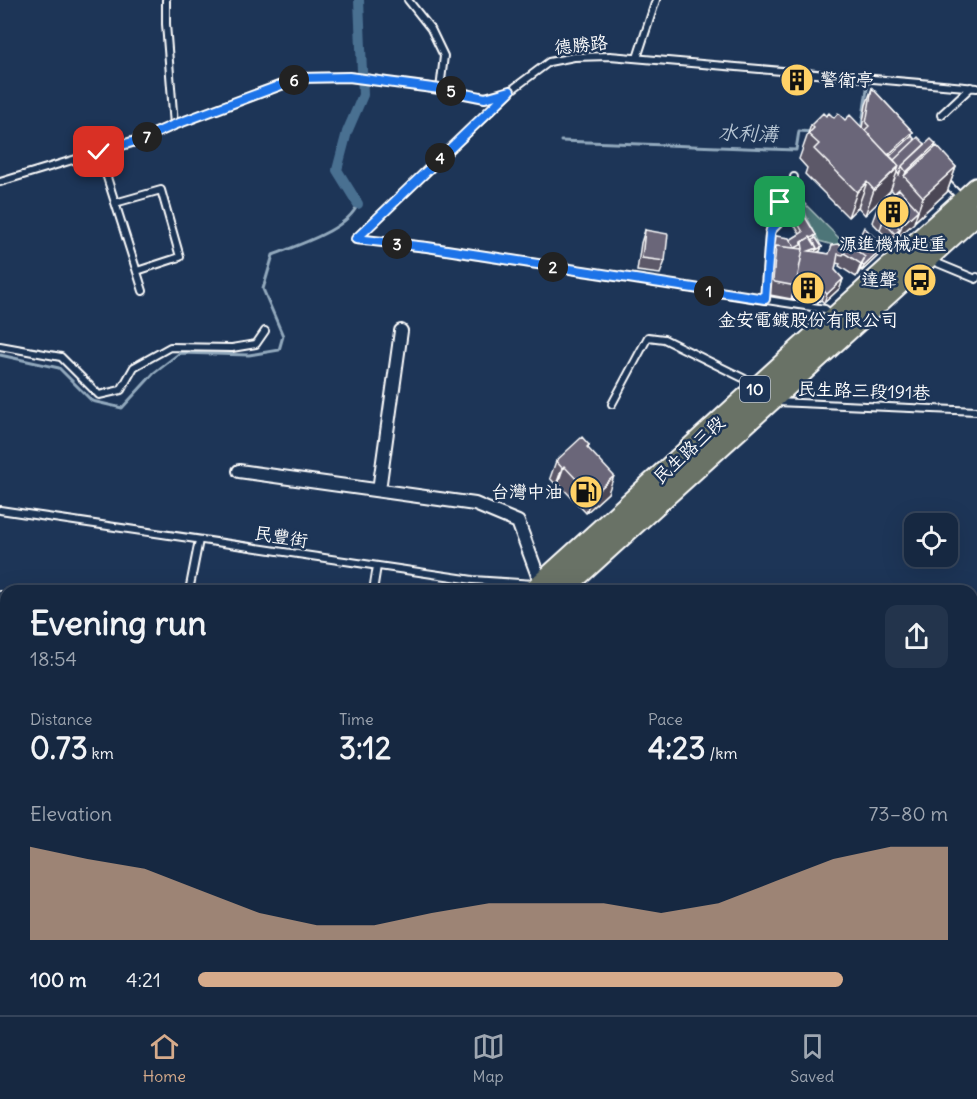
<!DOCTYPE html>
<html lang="en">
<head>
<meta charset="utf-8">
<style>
  body { margin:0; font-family:Delius,"LXGW WenKai TC",sans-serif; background:#23344c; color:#f1f3f6; height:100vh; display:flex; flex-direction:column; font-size:22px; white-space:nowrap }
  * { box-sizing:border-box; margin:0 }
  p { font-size:20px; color:#9ea6b1 }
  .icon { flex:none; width:33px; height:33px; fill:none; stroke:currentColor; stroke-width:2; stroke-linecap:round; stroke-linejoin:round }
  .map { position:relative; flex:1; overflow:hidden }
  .drawer { position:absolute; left:0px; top:585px; width:978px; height:430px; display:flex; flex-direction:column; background:#162841; border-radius:18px 18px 0 0; box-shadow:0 6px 24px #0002,0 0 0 2px #35445a }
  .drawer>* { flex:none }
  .tools { position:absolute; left:904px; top:513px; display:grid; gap:12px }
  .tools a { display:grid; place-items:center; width:54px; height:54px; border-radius:12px; background:#162841; box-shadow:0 6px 24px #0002,0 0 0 2px #35445a; font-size:30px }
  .pin { position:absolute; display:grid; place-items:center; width:51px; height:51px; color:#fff; margin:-26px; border-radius:12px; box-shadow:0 3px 9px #0006 }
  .km { position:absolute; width:30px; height:30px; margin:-15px; border-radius:50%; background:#222; color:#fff; font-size:16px; line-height:30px; text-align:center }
  .round { display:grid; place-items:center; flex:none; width:63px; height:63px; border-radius:12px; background:#23344c }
  .headline { display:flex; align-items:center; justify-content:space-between; height:102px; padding:0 30px }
  h1 { font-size:33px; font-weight:700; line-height:45px }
  .stats { display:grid; grid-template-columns:repeat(3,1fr); gap:9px; height:102px; padding:6px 30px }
  .stats div { display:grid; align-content:center }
  .stats b { font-size:30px; font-weight:700 }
  .stats small { font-size:16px; font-weight:400 }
  .stats p { font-size:16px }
  .chart { height:168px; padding:12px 30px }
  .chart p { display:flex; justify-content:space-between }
  .chart svg { width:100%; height:108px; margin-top:6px; fill:#d6ab8b; opacity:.7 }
  ul { padding:0 30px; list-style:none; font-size:20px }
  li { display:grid; grid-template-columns:96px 72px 1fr; align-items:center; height:45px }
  li i { height:15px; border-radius:8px; background:#d6ab8b }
  .tab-bar { display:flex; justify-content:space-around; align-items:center; height:84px; border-top:2px solid #35445a; background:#162841; font-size:16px; color:#9ea6b1 }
  .tab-bar a { display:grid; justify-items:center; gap:3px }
  .tab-bar .on { color:#d6ab8b }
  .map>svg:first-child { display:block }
  .green { fill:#4d7478; stroke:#a6babc; stroke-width:1.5 }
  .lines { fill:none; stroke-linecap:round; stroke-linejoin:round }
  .stream { stroke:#92a9bd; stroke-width:3 }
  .canal { stroke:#496f91; stroke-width:10 }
  .lane-casing { stroke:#fff; stroke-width:10 }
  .street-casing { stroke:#fff; stroke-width:16 }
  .primary-casing { stroke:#fff; stroke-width:24 }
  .path { stroke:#fff; stroke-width:2; stroke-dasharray:4.5 4.5; stroke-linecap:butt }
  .lane { stroke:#1d3557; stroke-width:6 }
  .street { stroke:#1d3557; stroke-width:12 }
  .primary { stroke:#697266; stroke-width:20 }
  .wall { fill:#5c5868; stroke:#fff; stroke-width:1.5 }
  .shaded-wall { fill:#4b4755; stroke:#fff; stroke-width:1.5 }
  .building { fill:#6b6679; stroke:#fff; stroke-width:1.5 }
  .route-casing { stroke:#fff; stroke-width:12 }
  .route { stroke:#1a73e8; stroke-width:8 }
  .labels { text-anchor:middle; stroke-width:5; stroke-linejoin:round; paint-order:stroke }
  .shield { fill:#1d3557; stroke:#bbc2cd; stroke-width:1.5 }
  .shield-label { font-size:16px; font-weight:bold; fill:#fff }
  .street-label { font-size:18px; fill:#fff; stroke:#1d3557 }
  .poi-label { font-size:18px; fill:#fff; stroke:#1d3557 }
  .water-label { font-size:20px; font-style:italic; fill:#b6c5d3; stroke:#1d3557 }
</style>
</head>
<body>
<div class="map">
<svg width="977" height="1015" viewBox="0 0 977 1015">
  <rect width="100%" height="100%" fill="#1d3557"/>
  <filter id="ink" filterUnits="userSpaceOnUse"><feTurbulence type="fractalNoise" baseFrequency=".0167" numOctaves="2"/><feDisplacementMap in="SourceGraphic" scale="12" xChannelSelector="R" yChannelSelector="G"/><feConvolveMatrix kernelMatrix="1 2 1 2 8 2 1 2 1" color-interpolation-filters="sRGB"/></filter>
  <g filter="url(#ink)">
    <path class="green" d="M800,199L846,245L844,248L819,241L806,215Z"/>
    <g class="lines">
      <path class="stream" d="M861,131L868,82
        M561,141L796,150L799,131L812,132
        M0,355L59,368L92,401L122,408L154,373L180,353L249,355L279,350L283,336L263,289L273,255C299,244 346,231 358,204"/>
      <path class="canal" d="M358,204L337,170L347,132L363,95L359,0"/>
      <defs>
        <path id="lane" d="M166,0V24L174,125
          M408,0L431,29L444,56L440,89
          M637,58L656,0
          M941,115L971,87
          M99,152L143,291
          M944,180L962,199
          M0,182L142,139L174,125L300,78L349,77L440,89L485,98L510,91L549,62L574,57L610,56L977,88
          M115,203L161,190L180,257L137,271
          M356,239L427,247L825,309L833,316
          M356,239L510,92
          M930,260L976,279L977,277
          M765,299L770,234L771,230L780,221L782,196L794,186V177
          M0,346L61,357L99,395L121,390L134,367L170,347L232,348L256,344L265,331
          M777,402L977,411
          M612,404L648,337L664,339L755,384
          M0,510L473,580L534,584
          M189,591L199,540
          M373,591L377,566
          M0,595L6,601
          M0,668L6,640
          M0,723L6,724
          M0,796H6
          M972,867H977
          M0,944L6,945
          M972,1007L977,1008
          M130,1010L138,1015
          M272,1010L314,1015
          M66,1015L70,1010
          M409,1015L411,1010
          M680,1015L681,1010"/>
        <path id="street" d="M239,471L475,504L518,522L541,584
          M379,490L401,331
          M972,638L977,639
          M0,859L6,860
          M326,1015L328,1010"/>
        <path id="primary" d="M533,591L977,188
          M561,591L977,213
          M177,1015L180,1010
          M198,1015L202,1010"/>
      </defs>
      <use href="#lane" class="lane-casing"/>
      <use href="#street" class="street-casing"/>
      <use href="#primary" class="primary-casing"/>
      <path class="path" d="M438,591L440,582"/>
      <use href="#lane" class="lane"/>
      <use href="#street" class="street"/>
      <use href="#primary" class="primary"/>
    </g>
    <path class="wall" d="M872,88L913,132L912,136L915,140L935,147L956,167L947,192L892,243L872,222L877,209L894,193L891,189L890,191L865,215L858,207L848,217L805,174L807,168L799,159L811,125L826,116L845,120L862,128L866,105Z
      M794,217L816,235L814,239L822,247L820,251L819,252L829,254L882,252L862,271L861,269L856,277L839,266L840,264L836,263L835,270L843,279L840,288L824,303L821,300L818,302L813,297L808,301L792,299L793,294L791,299L770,295L768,293L773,244L776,236L790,240L800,234L792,221Z
      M645,230L665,261L660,274L637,271L641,243Z
      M589,445L588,448L608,493L586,513L558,483L556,485L550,478L556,461Z"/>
    <path class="shaded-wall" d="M795,78L802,79L801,83H794Z
      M913,132L907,149L886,157Z
      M936,144L927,170L904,177L906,172Z
      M899,167L890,191L865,215L874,190Z
      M956,167L947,192L914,222L923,197Z
      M867,182L858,207L848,217L857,192Z
      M918,210L914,223L898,237L902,225Z
      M890,212L886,224L883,221L880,230L884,217Z
      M900,229L897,238L892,243L895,234Z
      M822,247L820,251L815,254L809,251Z
      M884,247L882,252L862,271L864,266Z
      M865,257L860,270L856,277L861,264Z
      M843,279L840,288L824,303L827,294Z
      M816,288L813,297L808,301L811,293Z
      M824,291L821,300L818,302L821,294Z
      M564,466L558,483L556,485L562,468Z
      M614,476L608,493L586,513L592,496Z"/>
    <path class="building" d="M796,73H803L802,79L795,78Z
      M872,88L913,132L888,155L865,130L869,126L866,123Z
      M823,113L826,116L829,113L834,118L838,113L845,120L850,115L899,166L874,190L867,182L857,192L814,149L819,144L808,134L814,128L811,125Z
      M912,136L915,140L894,160L890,156Z
      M918,137L925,144L902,166L899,175L897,172L899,166L894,160Z
      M931,139L936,144L906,172L902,166Z
      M937,146L956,167L923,197L904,176Z
      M899,189L918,210L902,225L890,212L884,217L877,209Z
      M802,212L816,235L811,238L810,237L802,242L801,245L795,248H793L794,246L790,240L803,232L794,217Z
      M889,217L900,229L895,234L883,221Z
      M864,227L884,247L864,266L862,265L865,257L849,245L848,246L845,245L859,238Z
      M645,230L668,234L665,261L642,258Z
      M776,236L789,238L794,246L793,248L776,246L774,250Z
      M810,237L817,248L809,251L829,254L832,245L838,244L848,246L843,255L838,254L835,270L843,279L827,294L824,291L821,294L816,288L811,293L795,290L803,249L802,242Z
      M816,238L822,247L816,250L817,248L813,240Z
      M849,245L865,257L861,264L844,253Z
      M776,246L803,249L796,286L775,282L773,280Z
      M582,437L589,445L587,447L614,476L592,496L564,466L562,468L556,461Z"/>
  </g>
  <g class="lines" filter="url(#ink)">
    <defs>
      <path id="route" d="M99,152L142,139L174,125L300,78L349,77L440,89L485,98L510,91L356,239L427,247L765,299L770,234L771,230L780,221V202"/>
    </defs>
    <use href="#route" class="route-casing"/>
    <use href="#route" class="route"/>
  </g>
  <defs>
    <symbol id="building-disc" viewBox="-11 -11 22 22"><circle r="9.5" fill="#ffd166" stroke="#1d3557"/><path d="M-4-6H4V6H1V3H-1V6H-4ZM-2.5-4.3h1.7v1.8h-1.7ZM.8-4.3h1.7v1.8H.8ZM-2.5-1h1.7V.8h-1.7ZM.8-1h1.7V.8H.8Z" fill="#111"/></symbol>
    <symbol id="bus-disc" viewBox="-11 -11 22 22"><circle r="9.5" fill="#ffd166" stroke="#1d3557"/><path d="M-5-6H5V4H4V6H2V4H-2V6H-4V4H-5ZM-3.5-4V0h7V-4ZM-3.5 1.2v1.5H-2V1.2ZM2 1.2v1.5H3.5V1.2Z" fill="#111"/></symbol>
    <symbol id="fuel-disc" viewBox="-11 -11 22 22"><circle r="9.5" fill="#ffd166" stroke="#1d3557"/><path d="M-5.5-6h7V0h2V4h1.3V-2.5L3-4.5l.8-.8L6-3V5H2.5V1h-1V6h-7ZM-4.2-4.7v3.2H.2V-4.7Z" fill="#111"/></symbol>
  </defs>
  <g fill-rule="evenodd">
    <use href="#building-disc" x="778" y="61" width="38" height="38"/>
    <use href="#building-disc" x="874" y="193" width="38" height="38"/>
    <use href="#bus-disc" x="901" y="261" width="38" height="38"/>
    <use href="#building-disc" x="789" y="269" width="38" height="38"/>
    <use href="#fuel-disc" x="567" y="473" width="38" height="38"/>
  </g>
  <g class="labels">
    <rect class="shield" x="740" y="376" width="30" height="26" rx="4.5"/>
    <g class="shield-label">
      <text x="755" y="395">10</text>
    </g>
    <g class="street-label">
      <text transform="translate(581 45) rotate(-6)" y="6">德勝路</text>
      <text transform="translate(864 391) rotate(2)" y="6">民生路三段191巷</text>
      <text transform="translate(689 450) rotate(-43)" y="6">民生路三段</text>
      <text transform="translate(281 537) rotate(9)" y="6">民豐街</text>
    </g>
    <g class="poi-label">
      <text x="820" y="86" text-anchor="start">警衛亭</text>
      <text x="893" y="250">源進機械起重</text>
      <text x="897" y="286" text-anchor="end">達聲</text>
      <text x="808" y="326">金安電鍍股份有限公司</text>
      <text x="563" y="498" text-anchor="end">台灣中油</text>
    </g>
    <g class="water-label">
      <text transform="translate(748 133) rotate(2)" y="7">水利溝</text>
    </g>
  </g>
</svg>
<div class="tools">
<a><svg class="icon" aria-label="locate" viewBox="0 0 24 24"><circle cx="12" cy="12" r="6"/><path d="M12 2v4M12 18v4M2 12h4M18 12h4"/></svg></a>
</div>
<div class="pin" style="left:780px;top:202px;background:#1e9e55"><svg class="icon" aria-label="arrive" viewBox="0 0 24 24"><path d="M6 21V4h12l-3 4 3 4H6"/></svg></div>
<div class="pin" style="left:99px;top:152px;background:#d93025"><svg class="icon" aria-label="check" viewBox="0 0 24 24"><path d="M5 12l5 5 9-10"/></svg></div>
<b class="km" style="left:709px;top:291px">1</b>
<b class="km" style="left:553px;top:267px">2</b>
<b class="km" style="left:397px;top:244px">3</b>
<b class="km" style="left:440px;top:158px">4</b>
<b class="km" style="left:451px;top:91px">5</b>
<b class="km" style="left:294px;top:80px">6</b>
<b class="km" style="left:147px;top:137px">7</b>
<section class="drawer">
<div class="headline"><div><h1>Evening run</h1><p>18:54</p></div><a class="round"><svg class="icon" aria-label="share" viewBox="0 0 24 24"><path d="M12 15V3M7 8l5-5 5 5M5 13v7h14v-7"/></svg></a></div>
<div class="stats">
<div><p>Distance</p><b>0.73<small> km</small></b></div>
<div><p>Time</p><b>3:12</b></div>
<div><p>Pace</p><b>4:23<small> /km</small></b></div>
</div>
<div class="chart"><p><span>Elevation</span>73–80 m</p>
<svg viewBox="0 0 160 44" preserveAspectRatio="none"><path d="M0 44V6L10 11L20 15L30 24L40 33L50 38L60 38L70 33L80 29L90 29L100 29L110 33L120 29L130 20L140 11L150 6L160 6V44z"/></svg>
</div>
<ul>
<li><b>100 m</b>4:21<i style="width:86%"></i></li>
</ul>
</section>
</div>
<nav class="tab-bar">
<a class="on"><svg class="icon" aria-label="home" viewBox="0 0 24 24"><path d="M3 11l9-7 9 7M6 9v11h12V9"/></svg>Home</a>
<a><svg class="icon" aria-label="map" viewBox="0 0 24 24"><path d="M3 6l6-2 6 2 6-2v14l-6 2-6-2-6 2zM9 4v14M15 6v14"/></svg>Map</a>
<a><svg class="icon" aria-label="saved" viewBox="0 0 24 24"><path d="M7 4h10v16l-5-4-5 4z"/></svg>Saved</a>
</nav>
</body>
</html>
